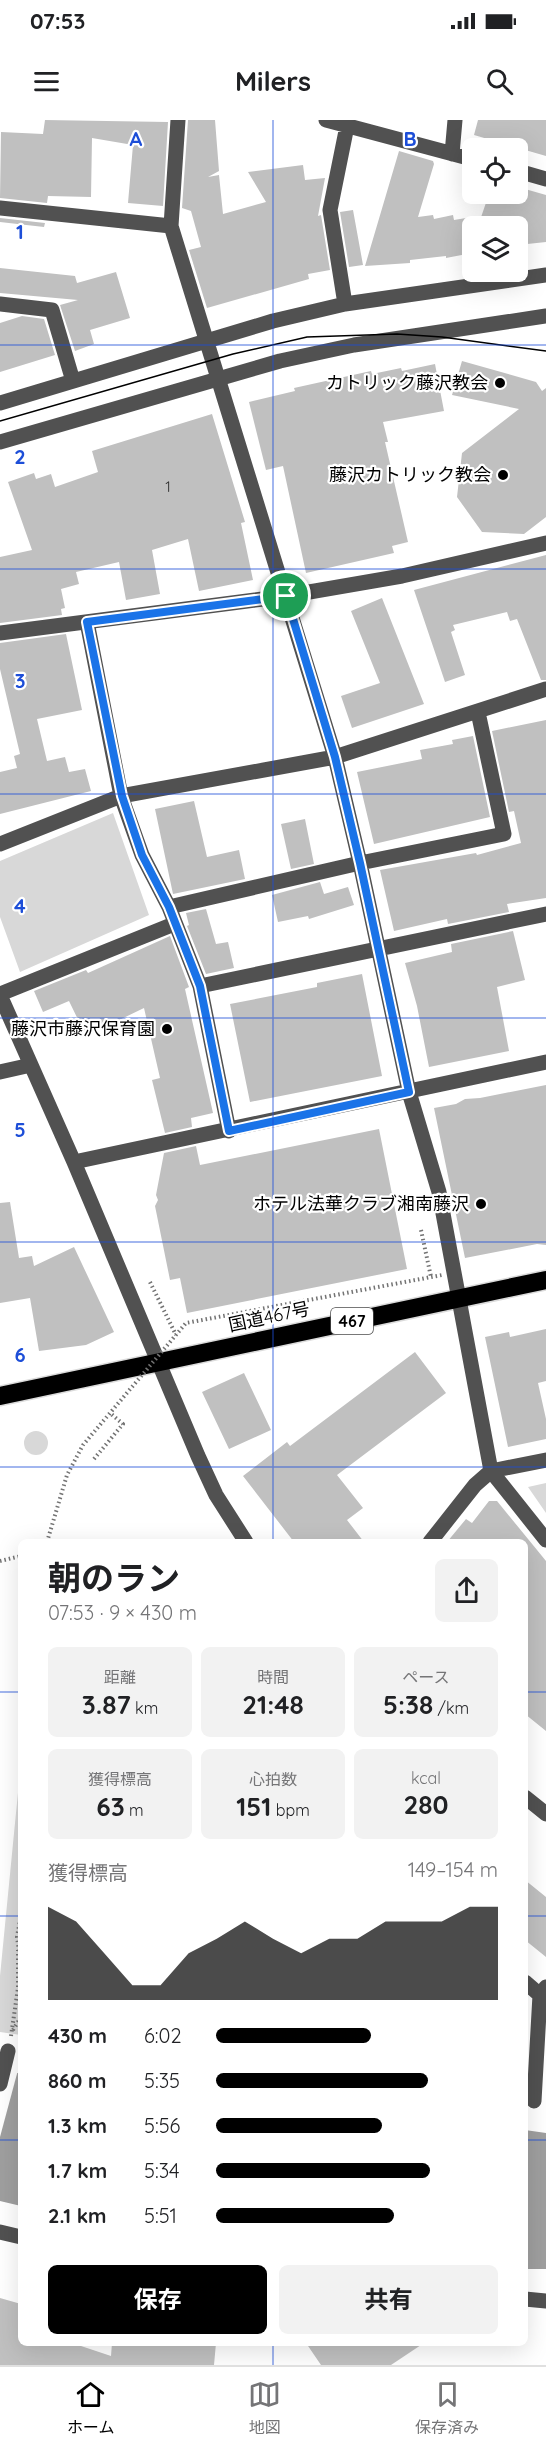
<!DOCTYPE html>
<html lang="ja">
<head>
<meta charset="utf-8">
<style>
  body { margin:0; font-family:Quicksand,"Noto Sans JP",sans-serif; background:#f2f2f2; color:#202124; height:100vh; display:flex; flex-direction:column; font-size:22px; white-space:nowrap }
  * { box-sizing:border-box; margin:0 }
  p { font-size:20px; color:#757577 }
  .icon { flex:none; width:33px; height:33px; fill:none; stroke:currentColor; stroke-width:2; stroke-linecap:round; stroke-linejoin:round }
  .map { position:relative; flex:1; overflow:hidden }
  .details { position:absolute; left:18px; top:1419px; width:510px; height:807px; display:flex; flex-direction:column; background:#fff; border-radius:9px; box-shadow:0 6px 24px #0002 }
  .details>* { flex:none }
  .tools { position:absolute; left:462px; top:18px; display:grid; gap:12px }
  .tools a { display:grid; place-items:center; width:66px; height:66px; border-radius:9px; background:#fff; box-shadow:0 6px 24px #0002; font-size:30px }
  .pin { position:absolute; display:grid; place-items:center; width:51px; height:51px; color:#fff; margin:-26px; border:3px solid #fff; border-radius:50%; box-shadow:0 2px 6px #0007 }
  .round { display:grid; place-items:center; flex:none; width:63px; height:63px; border-radius:9px; background:#f2f2f2 }
  .headline { display:flex; align-items:center; justify-content:space-between; height:102px; padding:0 30px }
  h1 { font-size:33px; font-weight:700; line-height:45px }
  .figures { display:grid; grid-template-columns:repeat(3,1fr); gap:9px; height:102px; padding:6px 30px }
  .figures div { display:grid; align-content:center; border-radius:9px; background:#f2f2f2; text-align:center }
  .figures b { font-size:26px; font-weight:700 }
  .figures small { font-size:16px; font-weight:400 }
  .figures p { font-size:16px }
  .chart { height:168px; padding:12px 30px }
  .chart p { display:flex; justify-content:space-between }
  .chart svg { width:100%; height:108px; margin-top:6px; fill:#000; opacity:.7 }
  .primary-button { display:flex; gap:12px; margin-top:auto; padding:12px 30px }
  .primary-button a { flex:1; height:69px; border-radius:9px; background:#000; color:#fff; font-size:24px; font-weight:700; line-height:69px; text-align:center }
  .primary-button a+a { background:#f2f2f2; color:#202124 }
  ul { padding:0 30px; list-style:none; font-size:20px }
  li { display:grid; grid-template-columns:96px 72px 1fr; align-items:center; height:45px }
  li i { height:15px; border-radius:8px; background:#000 }
  .status { display:flex; justify-content:space-between; align-items:center; height:42px; padding:0 30px; background:#fff; direction:ltr }
  .status svg { height:16px; fill:currentColor }
  header { display:flex; justify-content:space-between; align-items:center; height:78px; padding:0 30px; background:#fff; font-size:27px; font-weight:700 }
  .dock { display:flex; justify-content:space-around; align-items:center; height:84px; border-top:2px solid #e0e0e0; background:#fff; font-size:16px; color:#757577 }
  .dock a { display:grid; justify-items:center; gap:3px }
  .dock .selected { color:#000 }
  .map>svg:first-child { display:block }
  .green { fill:#d8d8d8 }
  .water { fill:#9f9f9f }
  .pier { fill:#fff }
  .building { fill:#c0c0c0 }
  .lines { fill:none; stroke-linecap:round; stroke-linejoin:round }
  .highway-casing { stroke:#dbdbdb; stroke-width:21 }
  .path { stroke:#737373; stroke-width:4; stroke-dasharray:1.5 3; stroke-linecap:butt }
  .minor { stroke:#515151; stroke-width:15 }
  .highway { stroke:#000; stroke-width:18 }
  .tram { stroke:#000; stroke-width:1.5 }
  .path-bridge { stroke:#737373; stroke-width:4; stroke-dasharray:1.5 3; stroke-linecap:butt }
  .route-casing { stroke:#fff; stroke-width:12 }
  .route { stroke:#1a73e8; stroke-width:8 }
  .grid { fill:none; stroke:#1d4ed8; stroke-width:1.5; stroke-opacity:0.55 }
  .poi-dot { fill:#000; stroke:#fff; stroke-width:2 }
  .labels { text-anchor:middle; stroke-width:4.5; stroke-linejoin:round; paint-order:stroke }
  .number-label { font-size:15px; fill:#303030 }
  .shield { fill:#fff; stroke:#4c4c4c; stroke-width:1.5 }
  .shield-label { font-size:16px; font-weight:bold; fill:#000 }
  .poi-label { font-size:18px; fill:#000; stroke:#fff; text-anchor:end }
  .street-label { font-size:18px; fill:#000; stroke:#fff }
  .grid-label { font-size:20px; text-anchor:middle; font-weight:bold; fill:#1d4ed8; stroke:#fff; stroke-width:4.5; stroke-linejoin:round; paint-order:stroke }
</style>
</head>
<body>
<div class="status"><b>07:53</b><svg viewBox="0 0 49 12"><path d="M0 12V9h3v3zM5 12V6h3v6zM10 12V3h3v9zM15 12V0h3v12zM26 1h20v11H26zM47 4h2v5h-2z"/></svg></div>
<header><svg class="icon" aria-label="menu" viewBox="0 0 24 24"><path d="M4 6h16M4 12h16M4 18h16"/></svg>Milers<svg class="icon" aria-label="search" viewBox="0 0 24 24"><circle cx="10" cy="10" r="6"/><path d="M15 15l6 6"/></svg></header>
<div class="map">
<svg width="546" height="2245" viewBox="0 0 546 2245">
  <rect width="100%" height="100%" fill="#fff"/>
  <path class="green" d="M113,693L149,795L20,852L0,797V741Z
    M24 1323a12 12 0 1 1 24 0a12 12 0 1 1-24 0Z
    M546,1363V1393L528,1367Z
    M21,1642V1915L0,1912V1856Z"/>
  <path class="water" d="M0,1948L21,1954V2086L0,2081Z
    M525,2010L546,2013V2149H525Z"/>
  <path class="pier" d="M0,1945L18,1950L0,2017Z"/>
  <path class="building" d="M45,0L168,2L163,86L128,83L133,25L92,18L91,77L48,76L47,83L0,78L1,12L43,14Z
    M188,0H215L219,51L208,57L219,55L223,94L266,82L248,52L303,45L305,60L325,58L318,96L321,95L330,150L308,154L309,159L207,188L189,130L201,127L191,91L182,88Z
    M478,0H546V36L474,15Z
    M399,31L433,41L434,44L418,97L433,95L434,99L453,95L454,100L472,97V133L446,138V136L410,140V143L365,146Z
    M518,67L546,75V122L518,125V106H478L489,74H518Z
    M353,90L363,145L349,147L340,92Z
    M0,98L45,103L44,107L0,102Z
    M0,148L75,156L77,163L116,152L130,198L90,210L94,224L75,231L60,185L78,180L0,173Z
    M22,196L44,199L55,235L0,252V203Z
    M462,241L536,262L542,271L546,268V397L524,414L482,412L457,377L462,333L519,289L452,275Z
    M435,244L444,291L383,302L388,322H385L408,422L392,426L394,433L306,453L283,346L266,350L249,282L295,271L294,268L371,251L372,254L401,248L402,251Z
    M212,294L245,402L241,403L253,460L199,471L188,419L152,430L160,474L126,480L119,442L76,452L79,464L61,469L65,488L61,489L62,495L0,503V437L32,430L8,362L34,353L36,359L51,354L55,367L98,352L92,331Z
    M546,435V560H541L517,499L510,501L507,492L453,505L455,510L451,512L465,555L445,562L414,470Z
    M382,478L424,584L352,608L341,576L380,563L351,491Z
    M66,514L82,590L37,599L47,641L65,637L69,652L85,649L91,671L0,694V652L17,648L14,636L20,634L0,549V523Z
    M546,600V778L507,784L509,792L448,804L447,799L394,811L380,750L476,733L477,735L521,723L514,691L509,692L492,611Z
    M473,616L490,697L374,724L357,652L422,639L420,630L453,624L452,620Z
    M194,681L207,737L239,730L245,759L173,774L155,689Z
    M305,699L314,744L291,749L281,704Z
    M320,762L324,774L348,767L354,785L309,799L308,796L278,802L272,775Z
    M206,789L216,824L228,822L234,848L206,854L187,806L189,805L186,793Z
    M513,811L525,860L497,867L509,931L429,947L417,886L405,843L452,832L451,824Z
    M170,816L189,867L185,869L213,993L191,998L192,1007L165,1013L152,960L160,958L144,888L86,916L69,881L43,892L34,871L86,850L88,853Z
    M362,854L382,956L250,982L230,884L317,867V863Z
    M546,965V1125L537,1124L465,1138L434,988L456,984L465,979L480,978Z
    M379,1009L407,1149L187,1193L180,1158L170,1160L155,1086L158,1080L156,1075L164,1033L196,1026L200,1045Z
    M10,1082L19,1138L32,1136L34,1146L74,1127L114,1212L86,1225L39,1231L30,1178L0,1183V1083Z
    M546,1209V1261L538,1263L546,1299V1319L508,1327L485,1217L509,1212L510,1217Z
    M415,1232L446,1273L337,1355L363,1388L347,1400L364,1422H294L243,1356L287,1322L290,1326Z
    M244,1253L271,1310L229,1329L202,1272Z
    M489,1381H497L546,1441V1611L525,1594V1422H447L466,1399L472,1403Z
    M525,1760L546,1777V1837L525,1820Z
    M0,2178L21,2184V2223H72L111,2236L112,2223H216L214,2245H0Z
    M306,2223H424L391,2245H321Z"/>
  <g class="lines">
    <defs>
      <path id="highway" d="M0,1276L546,1160"/>
    </defs>
    <use href="#highway" class="highway-casing"/>
    <path class="path" d="M421,1110L431,1157
      M150,1162L176,1215
      M94,1339L123,1304L110,1293
      M0,1441L21,1436
      M19,1831L17,1817L21,1795
      M13,1910L21,1897
      M11,1916L18,1868V1830"/>
    <path class="minor" d="M178,0L171,106L335,637L360,743L409,972L439,1072L491,1351L546,1420
      M326,0L472,39
      M452,34L455,0
      M518,51L546,59
      M0,88L171,106
      M0,184L52,190L73,261
      M345,184L330,90L347,6
      M0,283L273,201L345,184L546,155
      M0,322L280,241L354,225L546,196
      M87,502L121,676L142,735L169,787L200,866L229,1011
      M0,513L286,476L402,456L546,423
      M0,724L121,676L335,637L546,569
      M169,787L360,743L504,714L478,592
      M200,866L546,794
      M0,874L174,804
      M0,875L74,1042L198,1336L216,1375L246,1422
      M0,952L31,945
      M74,1042L546,942
      M430,1422L475,1365L491,1351L546,1340
      M525,1677L546,1694
      M525,1862L540,1875
      M0,1964L8,1931
      M534,1981L540,1875L546,1867
      M0,2112L21,2117
      M525,2179L546,2181"/>
    <use href="#highway" class="highway"/>
    <path class="tram" d="M0,301L233,234L307,217L397,214L442,217L546,231"/>
    <path class="path-bridge" d="M47,1422L67,1355L83,1325L186,1203L442,1155"/>
  </g>
  <g class="lines">
    <defs>
      <path id="route" d="M286,476L335,637L360,743L409,972L229,1011L200,866L169,787L142,735L122,676L87,502Z"/>
    </defs>
    <use href="#route" class="route-casing"/>
    <use href="#route" class="route"/>
  </g>
  <path class="grid" d="M273,0V1422M0,225H546M0,449H546M0,674H546M0,898H546M0,1122H546M0,1347H546M0,1572H21M525,1572H546M0,1796H21M525,1796H546M0,2020H21M525,2020H546M273,2223V2245"/>
  <g class="poi-dot">
    <circle cx="500" cy="263" r="6"/>
    <circle cx="503" cy="355" r="6"/>
    <circle cx="167" cy="909" r="6"/>
    <circle cx="481" cy="1084" r="6"/>
  </g>
  <g class="labels">
    <g class="number-label">
      <text x="168" y="372">1</text>
    </g>
    <rect class="shield" x="331" y="1188" width="42" height="26" rx="4.5"/>
    <g class="shield-label">
      <text x="352" y="1207">467</text>
    </g>
    <g class="poi-label">
      <text x="488" y="269">カトリック藤沢教会</text>
      <text x="491" y="361">藤沢カトリック教会</text>
      <text x="155" y="915">藤沢市藤沢保育園</text>
      <text x="469" y="1090">ホテル法華クラブ湘南藤沢</text>
    </g>
    <g class="street-label">
      <text transform="translate(269 1197) rotate(-12)" y="6">国道467号</text>
    </g>
  </g>
  <g class="grid-label">
    <text x="136" y="26">A</text>
    <text x="410" y="26">B</text>
    <text x="20" y="119">1</text>
    <text x="20" y="344">2</text>
    <text x="20" y="568">3</text>
    <text x="20" y="793">4</text>
    <text x="20" y="1017">5</text>
    <text x="20" y="1242">6</text>
  </g>
</svg>
<div class="tools">
<a><svg class="icon" aria-label="locate" viewBox="0 0 24 24"><circle cx="12" cy="12" r="6"/><path d="M12 2v4M12 18v4M2 12h4M18 12h4"/></svg></a>
<a><svg class="icon" aria-label="layers" viewBox="0 0 24 24"><path d="M12 4l9 5-9 5-9-5zM3 14l9 5 9-5"/></svg></a>
</div>
<div class="pin" style="left:286px;top:476px;background:#1e9e55"><svg class="icon" aria-label="arrive" viewBox="0 0 24 24"><path d="M6 21V4h12l-3 4 3 4H6"/></svg></div>
<section class="details">
<div class="headline"><div><h1>朝のラン</h1><p>07:53 · 9 × 430 m</p></div><a class="round"><svg class="icon" aria-label="share" viewBox="0 0 24 24"><path d="M12 15V3M7 8l5-5 5 5M5 13v7h14v-7"/></svg></a></div>
<div class="figures">
<div><p>距離</p><b>3.87<small> km</small></b></div>
<div><p>時間</p><b>21:48</b></div>
<div><p>ペース</p><b>5:38<small> /km</small></b></div>
</div>
<div class="figures">
<div><p>獲得標高</p><b>63<small> m</small></b></div>
<div><p>心拍数</p><b>151<small> bpm</small></b></div>
<div><p>kcal</p><b>280</b></div>
</div>
<div class="chart"><p><span>獲得標高</span>149–154 m</p>
<svg viewBox="0 0 160 44" preserveAspectRatio="none"><path d="M0 44V6L10 12L20 25L30 38L40 38L50 25L60 19L70 12L80 19L90 25L100 19L110 19L120 12L130 12L140 12L150 6L160 6V44z"/></svg>
</div>
<ul>
<li><b>430 m</b>6:02<i style="width:55%"></i></li>
<li><b>860 m</b>5:35<i style="width:75%"></i></li>
<li><b>1.3 km</b>5:56<i style="width:59%"></i></li>
<li><b>1.7 km</b>5:34<i style="width:76%"></i></li>
<li><b>2.1 km</b>5:51<i style="width:63%"></i></li>
</ul>
<div class="primary-button"><a>保存</a><a>共有</a></div>
</section>
</div>
<nav class="dock">
<a class="selected"><svg class="icon" aria-label="home" viewBox="0 0 24 24"><path d="M3 11l9-7 9 7M6 9v11h12V9"/></svg>ホーム</a>
<a><svg class="icon" aria-label="map" viewBox="0 0 24 24"><path d="M3 6l6-2 6 2 6-2v14l-6 2-6-2-6 2zM9 4v14M15 6v14"/></svg>地図</a>
<a><svg class="icon" aria-label="saved" viewBox="0 0 24 24"><path d="M7 4h10v16l-5-4-5 4z"/></svg>保存済み</a>
</nav>
</body>
</html>
